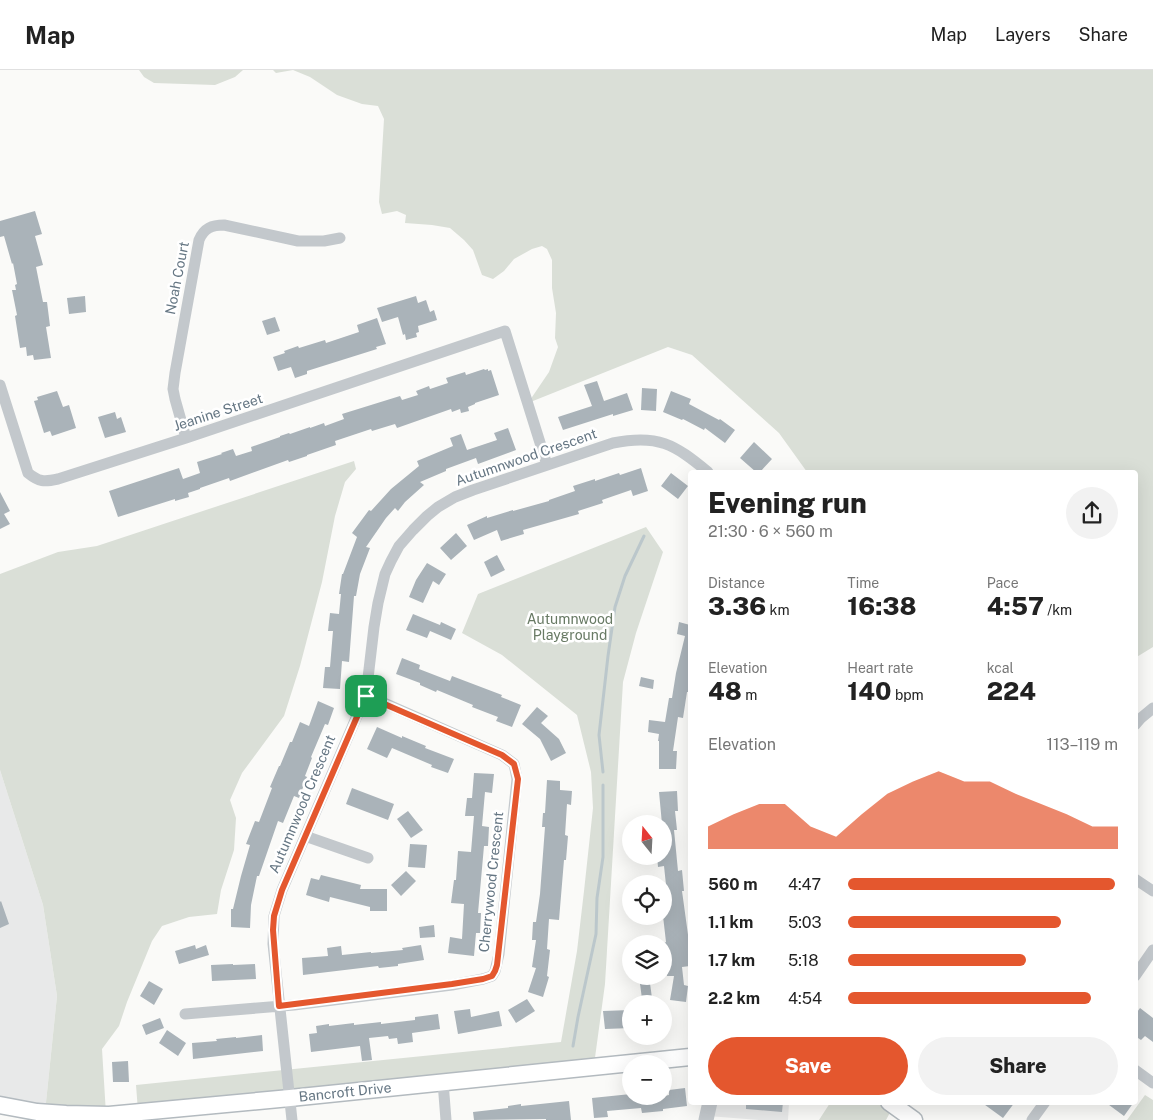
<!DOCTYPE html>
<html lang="en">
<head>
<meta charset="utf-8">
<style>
  body { margin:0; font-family:"Public Sans",sans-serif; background:#f2f2f2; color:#222; height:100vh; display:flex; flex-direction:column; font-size:19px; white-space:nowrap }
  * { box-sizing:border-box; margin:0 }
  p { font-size:16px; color:#767676 }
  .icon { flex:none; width:28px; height:28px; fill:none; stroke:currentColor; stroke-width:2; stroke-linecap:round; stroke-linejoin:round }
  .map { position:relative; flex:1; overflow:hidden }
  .sheet { position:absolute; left:688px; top:400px; width:450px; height:635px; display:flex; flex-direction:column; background:#fff; border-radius:5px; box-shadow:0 5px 20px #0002 }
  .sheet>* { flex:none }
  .needle { width:32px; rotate:342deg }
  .buttons { position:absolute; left:622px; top:745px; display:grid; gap:10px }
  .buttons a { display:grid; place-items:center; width:50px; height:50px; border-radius:50%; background:#fff; box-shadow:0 5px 20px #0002; font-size:25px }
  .pin { position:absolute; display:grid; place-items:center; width:42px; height:42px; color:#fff; margin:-21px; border-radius:10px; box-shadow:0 2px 8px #0006 }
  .round { display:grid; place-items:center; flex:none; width:52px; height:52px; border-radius:26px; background:#f2f2f2 }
  .headline { display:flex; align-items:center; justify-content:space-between; height:85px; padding:0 20px }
  h1 { font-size:28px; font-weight:800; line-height:38px }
  .figures { display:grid; grid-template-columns:repeat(3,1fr); gap:8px; height:85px; padding:5px 20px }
  .figures div { display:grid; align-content:center }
  .figures b { font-size:25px; font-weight:800 }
  .figures small { font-size:14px; font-weight:400 }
  .figures p { font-size:14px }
  .chart { height:140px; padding:10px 20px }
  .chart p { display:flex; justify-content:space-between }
  .chart svg { width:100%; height:90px; margin-top:5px; fill:#e4572e; opacity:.7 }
  .primary-button { display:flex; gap:10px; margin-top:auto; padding:10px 20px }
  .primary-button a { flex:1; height:58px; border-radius:30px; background:#e4572e; color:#fff; font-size:20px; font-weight:800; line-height:58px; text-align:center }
  .primary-button a+a { background:#f2f2f2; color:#222 }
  ul { padding:0 20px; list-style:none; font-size:16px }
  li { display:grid; grid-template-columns:80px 60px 1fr; align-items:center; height:38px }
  li i { height:12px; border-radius:6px; background:#e4572e }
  header { display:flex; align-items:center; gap:30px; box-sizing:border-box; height:70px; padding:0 25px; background:#fff; border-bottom:1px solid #e0e0e0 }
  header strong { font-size:24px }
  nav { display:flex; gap:28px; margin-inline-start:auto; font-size:18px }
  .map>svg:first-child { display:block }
  .built { fill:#e8e9e9 }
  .green { fill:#dadfd7 }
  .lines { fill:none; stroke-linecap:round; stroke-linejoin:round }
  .stream { stroke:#bbc7cb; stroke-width:3 }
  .building { fill:#aab3b9 }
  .secondary-casing { stroke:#b3babf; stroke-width:19 }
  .minor { stroke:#c3c8cc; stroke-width:11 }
  .tertiary { stroke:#c3c8cc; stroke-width:15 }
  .secondary { stroke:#fff; stroke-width:16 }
  .route-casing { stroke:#fff; stroke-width:10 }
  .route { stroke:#e4572e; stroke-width:6 }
  .labels { text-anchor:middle; stroke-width:5; stroke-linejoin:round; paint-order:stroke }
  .street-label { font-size:14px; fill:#657683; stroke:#fff }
  .park-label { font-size:14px; fill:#687a64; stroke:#fff }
</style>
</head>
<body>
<header>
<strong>Map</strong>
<nav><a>Map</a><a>Layers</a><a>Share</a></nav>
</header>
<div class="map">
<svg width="1153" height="1050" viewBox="0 0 1153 1050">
  <rect width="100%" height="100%" fill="#fafaf8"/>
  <path class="built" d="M0,700L43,835L57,926L45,1042L0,1034Z
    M711,1033H789L788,1050H759L708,1046Z"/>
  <path class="green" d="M139,0H243L235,7L215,15L154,13L144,7Z
    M273,0H1153V577L1135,588V402H807L779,363L692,285L668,277L528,333L549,302L558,277L555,268L556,243L552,218V190L547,179L542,176L532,179L514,189L504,201L493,209L482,205L473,180L464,170L450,158L432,155L405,153L406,145L397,141L382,144L379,132L384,49L378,36L362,34L337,25L310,7L293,0L276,3Z
    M354,391L356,399L345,412L335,446L322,512L300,596L284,646L242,703L230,730L236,748L234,780L221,820L217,844L189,847L162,856L152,871L127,932L119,956L102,979L106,1044L45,1042L57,926L43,835L0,700V504L58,482L97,476Z
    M646,457L663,482L636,563L623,612L605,914L594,995L138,1041L136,1015L561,972L577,881L584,821L593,738L591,702L577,645L502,585L462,563L478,524Z
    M1145,1025L1153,1030V1050H1127Z
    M890,1032L894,1035L886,1050H819L830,1033Z"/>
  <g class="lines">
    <path class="stream" d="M603,702L599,665L608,586L615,537L625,506L644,466
      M573,976L578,947L596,864L597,828L603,787V715"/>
  </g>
  <path class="building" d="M35,141L42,164L35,166L43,195L36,197L43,232H47L50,256L46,257L51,288L34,290L33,285L27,286L26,277L20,278L15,246L17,245L12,220H16L15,215L17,214L13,193L12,194L4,166L0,167V151Z
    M85,226L86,242L69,244L67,228Z
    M416,226L418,233L426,230L430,242L434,240L437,250L418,256L419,262L416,263L417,267L406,270L405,264L403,265L398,247L382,252L377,238Z
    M275,247L280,261L267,265L262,251Z
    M377,248L386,274L376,277L377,279L307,301V304L295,308L291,297L278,301L273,287L285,283L284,281L298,276L299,278L325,270L326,273L359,262L357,255Z
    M484,299L485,300L488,299V301L491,300L499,325L475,333V334L468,337L469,341L461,343L460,339L452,342L451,339L397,358L395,354L372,361L371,359L335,371L336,375L307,385V386L289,392L288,390L230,411L229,408L200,418V419L188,423L189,427L175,431V429L118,447L109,421L179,398L183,409L200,403L197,392L222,384L221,383L233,379L236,386L252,381L251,377L280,367V366L289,363L290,364L310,357V358L324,353L325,356L344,349L342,344L400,326L402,330L418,325L416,321L429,316L430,319L448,313L446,308L465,302L466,305Z
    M597,311L604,331L627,323L633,340L613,346V344L563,360L558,347L592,336L584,315Z
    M642,318L657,319L656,341L641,340Z
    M57,321L63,337L69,335L76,358L52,366L50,361L44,363L34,331L38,330L37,327Z
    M671,321L691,329L689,334L719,350L720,349L735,360L725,373L705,358L704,360L683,349L682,350L663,342Z
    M115,342L117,349L121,347L126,362L105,368L98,347Z
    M508,358L516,380L478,394L476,388L446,399V401L420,412L424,415L405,432L398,441L395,438L386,448L366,477L370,478L360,504L356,526H354L349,592L342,591L340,619L323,618L325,597H330L333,561H328L330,543L339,544L341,524H339L342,504H343L357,467L352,463L369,440L371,441L391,419L419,396L417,391L453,376L450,368L461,364L467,380L497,370L494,363Z
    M754,372L772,389L760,402H756L740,388Z
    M641,398L648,421L633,426L631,420L602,430L603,433L578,441L579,444L523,460L524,464L501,471L497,460L474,470L467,455L487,446V448L513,440V441L549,431V430L575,421L573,416L595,409V411L619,403L620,405Z
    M671,403L688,416L678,429L661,416Z
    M0,422L10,441L4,444L10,454L0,459Z
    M456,463L467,476L451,490L440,478Z
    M497,485L505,500L491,507L484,492Z
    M427,493L446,504L439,515L433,511L423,533L409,527L416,510Z
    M413,544L440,555L441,552L456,559L451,570L430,561L427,568L406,560Z
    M679,552L690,555V611L688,622H687L683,648L678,647L673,681H677L676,699H659V671H658L659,664L648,662L649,650L665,652L669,628H672L676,603L685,566L677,564Z
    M402,588L420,595L419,599L450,611L452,606L502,625L501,627L521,635L512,657L496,651L498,647L472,637L473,635L437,620L436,622L420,615V613L396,604Z
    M641,607L654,610L653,619L639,616Z
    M318,631L334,638L328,655L325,654L311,687L312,688L305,706L307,707L299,728L294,726L283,753L278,751L259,806H257L251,835L250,858L231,857V839H233L241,806L250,775L246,774L255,751L259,752L272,718L270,717L279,696H280L290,672H292L300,652L309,656Z
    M537,637L548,646L541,653L559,669L566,683L551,691L540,669L522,654Z
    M377,657L402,668V666L426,676L425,678L454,689L448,703L431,697L432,695L392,678L387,688L367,679Z
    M474,703L494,704L492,723L485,722L482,756L489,757L488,776H484L478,843H481L480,863H476L474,886L448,883L450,867L462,869L464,834L451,833L454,810H456L458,781L471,782L474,746H465L467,728H472Z
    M547,710L560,711V720L572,721L571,735L567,734L565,765L568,766L566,790H564L559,850L549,849L547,879L550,880L547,906L549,907L543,927L528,922L536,898L532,897L536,870H532L533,852H536L540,824L545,757H542L543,743H545Z
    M352,718L394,734L388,750L346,734Z
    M677,721L678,741H675L677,760H674L678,801L682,800L684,821H682L689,872H688L690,889V896L682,897L684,915L688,916L686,932L670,930L674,906H667L663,873L666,872L663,846H664V835L668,834L664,796L658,797L657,786H664V754H662L659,722Z
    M408,741L423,760L411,768L397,749Z
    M410,774L427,775L425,798L408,797Z
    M406,801L416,811L401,826L391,815Z
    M321,805L361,815L360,819H387V841H370V837L330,827L329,832L306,825L311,808L319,810Z
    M1,831L9,854L0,858V832Z
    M434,855L435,867L420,868L419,857Z
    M195,875L196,879L206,875L209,885L179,894L175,881Z
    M421,875L424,890L398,894V896L379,898L378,896L303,905L302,888L328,886L327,878L341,876L342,885L371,882V883L403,880L402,878Z
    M233,894V895L255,894L256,909L212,911L211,895Z
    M639,906H649L652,928L642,929Z
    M149,911L163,919L154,935L140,926Z
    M527,929L535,941L516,953L508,940Z
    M1140,938L1153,948V972L1145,966L1141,970L1135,966V945Z
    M470,939L471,947L499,941L502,956L458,964L454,941Z
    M631,940V958L605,959L603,941Z
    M438,944L440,959L412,963L413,972L398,974L397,968L389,969L388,966L369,968L372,990L362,991L360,976L311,982L309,964L317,963L316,956L329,954V956L354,953V955L381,952V954L415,950V947Z
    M160,948L164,958L146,965L142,955Z
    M167,960L186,973L178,986L159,973Z
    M262,965L263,981L193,989L192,973L217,971L216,969L236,967V968Z
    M128,991L129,1012H113L112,992Z
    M685,1018L687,1036L663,1039V1041L642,1043L641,1038L607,1041L608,1047L594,1048L592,1028L631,1024V1026H636V1029L664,1026L669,1025V1020Z
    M569,1031L571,1050H546V1049L474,1050L473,1042L508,1038V1036L521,1034V1036Z
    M746,1032H783L782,1042L746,1039Z
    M981,1032H1015L1003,1048Z
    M1105,1032H1134L1124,1046Z"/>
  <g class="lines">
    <defs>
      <path id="secondary" d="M889,1032L914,1050
        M0,1035L37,1042L66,1044L109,1045L290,1028L690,987"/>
    </defs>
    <use href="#secondary" class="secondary-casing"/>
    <path class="minor" d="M0,315L28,403C39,412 44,412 58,409L186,368L505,261L547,395
      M186,368L175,329L173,319L175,303L199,170C204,158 212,155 224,155L298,171H324L340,168
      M1135,655L1141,648L1153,638
      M305,766L368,788
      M1135,809L1153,821
      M1135,906L1153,880
      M185,944L294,935L452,915L483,909L492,906L495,901L499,884L517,709L514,694L502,685L366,625
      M1135,1000L1153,1013
      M443,1012L446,1050
      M292,1050L273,874L274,846L282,820L366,625L374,557L378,533L385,504L391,491L399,476L413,460L427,446L438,437L455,427L473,420L613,373C658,364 674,374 708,402
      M1032,1050L1045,1032"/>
    <path class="tertiary" d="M706,1050L710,1032"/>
    <use href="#secondary" class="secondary"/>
  </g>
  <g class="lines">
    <defs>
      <path id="route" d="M366,626L502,685L514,694L518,709L497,895L495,901L492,906L483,909L452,914L279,936L273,860L274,846L282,820Z"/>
    </defs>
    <use href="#route" class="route-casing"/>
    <use href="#route" class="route"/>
  </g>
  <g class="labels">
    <g class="street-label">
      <text transform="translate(177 208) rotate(-79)" y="5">Noah Court</text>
      <text transform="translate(218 342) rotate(-18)" y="5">Jeanine Street</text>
      <text transform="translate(526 387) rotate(-19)" y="5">Autumnwood Crescent</text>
      <text transform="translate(302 734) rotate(-67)" y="5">Autumnwood Crescent</text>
      <text transform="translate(491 812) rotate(-84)" y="5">Cherrywood Crescent</text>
      <text transform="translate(345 1022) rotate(-6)" y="5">Bancroft Drive</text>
    </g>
    <g class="park-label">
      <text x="570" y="554">Autumnwood<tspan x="570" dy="16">Playground</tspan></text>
    </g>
  </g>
</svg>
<div class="buttons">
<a><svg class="needle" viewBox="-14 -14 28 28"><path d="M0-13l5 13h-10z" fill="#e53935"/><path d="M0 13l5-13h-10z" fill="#767676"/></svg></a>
<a><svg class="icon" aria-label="locate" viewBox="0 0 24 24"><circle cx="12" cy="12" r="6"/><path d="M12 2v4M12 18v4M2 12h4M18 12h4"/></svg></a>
<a><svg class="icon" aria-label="layers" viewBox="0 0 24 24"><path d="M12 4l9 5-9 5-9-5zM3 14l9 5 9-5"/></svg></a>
<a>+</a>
<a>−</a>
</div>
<div class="pin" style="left:366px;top:626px;background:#1e9e55"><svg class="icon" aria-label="arrive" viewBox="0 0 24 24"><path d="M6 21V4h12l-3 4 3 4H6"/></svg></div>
<section class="sheet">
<div class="headline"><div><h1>Evening run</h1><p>21:30 · 6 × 560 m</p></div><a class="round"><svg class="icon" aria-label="share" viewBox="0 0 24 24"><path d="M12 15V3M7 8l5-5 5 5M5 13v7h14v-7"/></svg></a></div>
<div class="figures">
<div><p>Distance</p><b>3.36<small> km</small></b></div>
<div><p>Time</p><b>16:38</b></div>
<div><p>Pace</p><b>4:57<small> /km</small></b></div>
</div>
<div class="figures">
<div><p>Elevation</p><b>48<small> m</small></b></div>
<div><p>Heart rate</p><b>140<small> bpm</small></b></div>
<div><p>kcal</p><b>224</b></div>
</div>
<div class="chart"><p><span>Elevation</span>113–119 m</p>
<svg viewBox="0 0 160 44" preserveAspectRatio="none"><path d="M0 44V33L10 27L20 22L30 22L40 33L50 38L60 27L70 17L80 11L90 6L100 11L110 11L120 17L130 22L140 27L150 33L160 33V44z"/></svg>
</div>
<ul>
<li><b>560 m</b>4:47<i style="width:99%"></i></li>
<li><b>1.1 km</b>5:03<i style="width:79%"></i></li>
<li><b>1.7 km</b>5:18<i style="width:66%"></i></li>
<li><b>2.2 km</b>4:54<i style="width:90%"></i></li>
</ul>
<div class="primary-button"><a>Save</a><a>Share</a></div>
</section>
</div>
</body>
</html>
